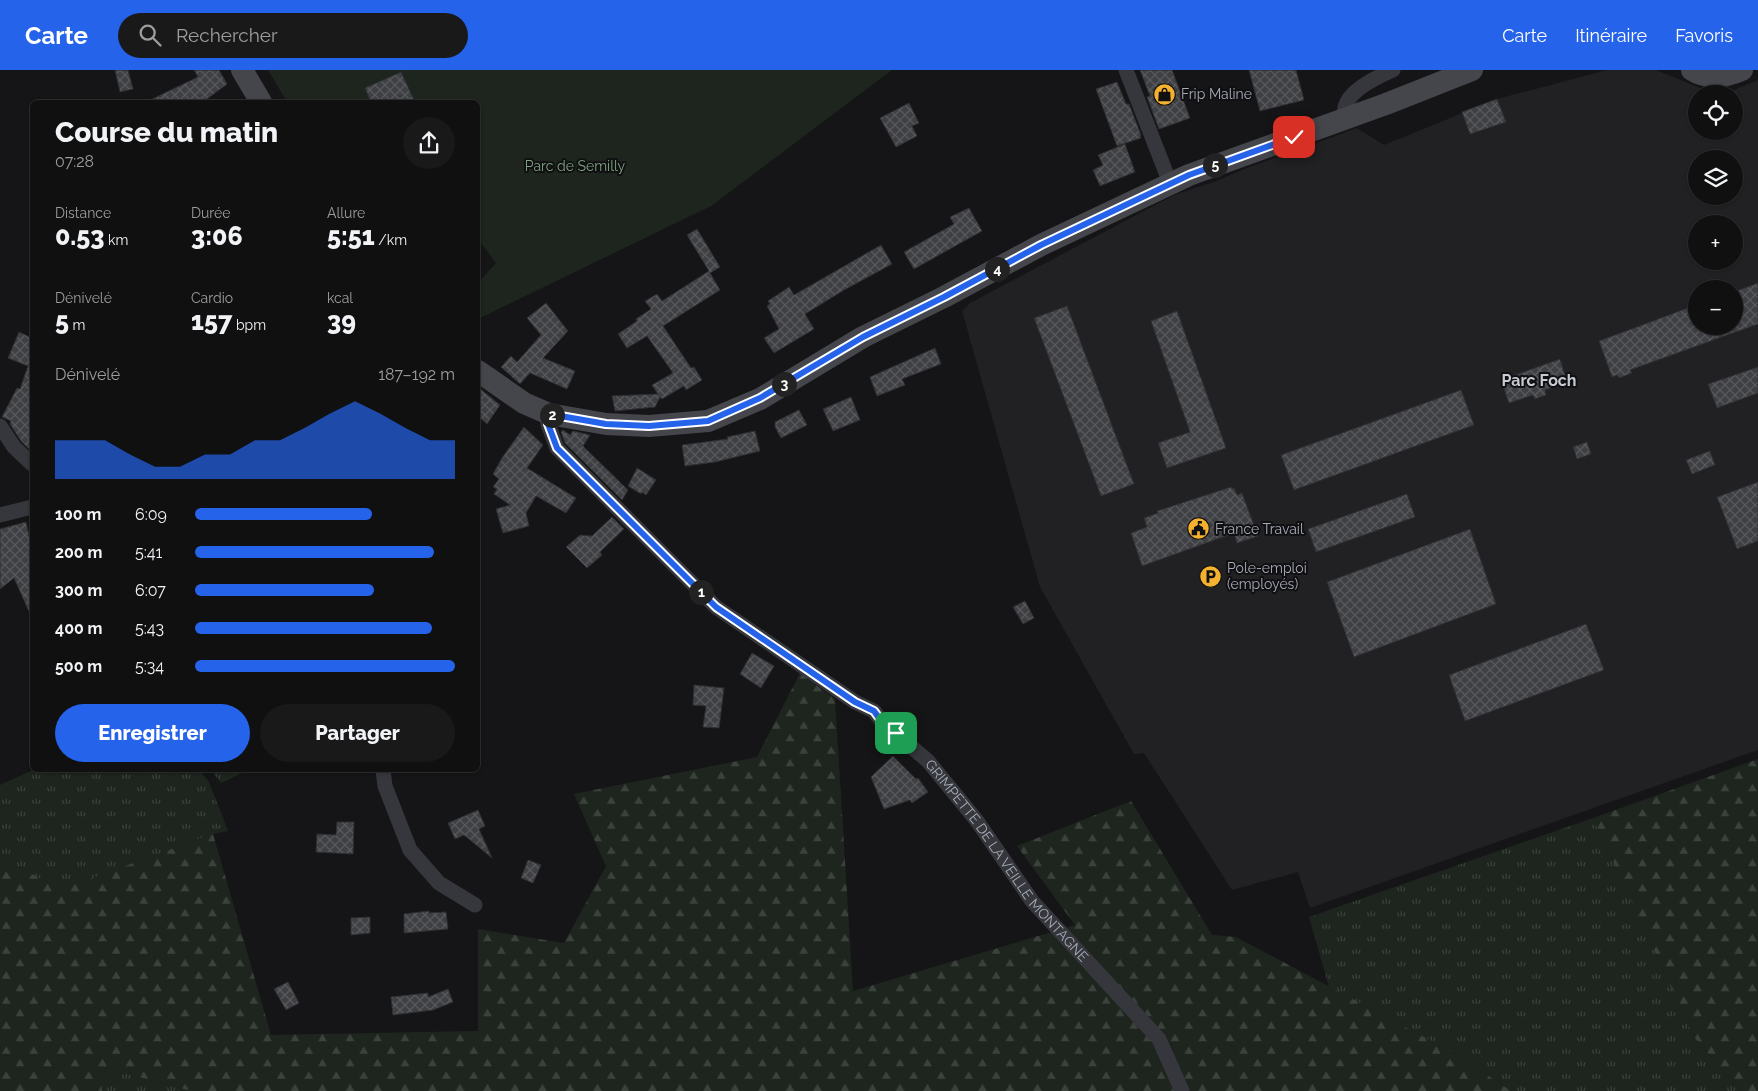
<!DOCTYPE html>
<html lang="fr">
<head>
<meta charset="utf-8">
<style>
  body { margin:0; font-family:Raleway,sans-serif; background:#19191a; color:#f1f3f6; height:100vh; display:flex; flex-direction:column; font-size:19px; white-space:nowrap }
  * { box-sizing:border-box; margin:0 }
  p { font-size:16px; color:#9c9d9f }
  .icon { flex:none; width:28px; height:28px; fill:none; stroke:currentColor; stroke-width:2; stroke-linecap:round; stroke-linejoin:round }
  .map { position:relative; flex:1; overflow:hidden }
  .sheet { position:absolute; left:30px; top:30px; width:450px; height:672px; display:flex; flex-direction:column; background:#101011; border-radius:8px; box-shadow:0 1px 4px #0004,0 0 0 1px #303031 }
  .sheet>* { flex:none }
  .buttons { position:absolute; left:1688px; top:15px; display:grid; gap:10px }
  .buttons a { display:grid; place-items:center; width:55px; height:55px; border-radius:50%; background:#101011; box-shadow:0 1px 4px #0004,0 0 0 1px #303031; font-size:25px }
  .pin { position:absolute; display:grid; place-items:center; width:42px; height:42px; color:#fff; margin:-21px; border-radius:10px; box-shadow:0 2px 8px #0006 }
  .km { position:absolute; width:25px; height:25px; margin:-12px; border-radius:50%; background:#222; color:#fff; font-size:14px; line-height:25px; text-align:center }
  .round { display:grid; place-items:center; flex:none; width:52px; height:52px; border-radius:26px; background:#19191a }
  .head { display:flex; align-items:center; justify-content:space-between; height:85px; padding:0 25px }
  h1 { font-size:28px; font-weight:800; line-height:38px }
  .metrics { display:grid; grid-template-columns:repeat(3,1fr); gap:8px; height:85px; padding:5px 25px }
  .metrics div { display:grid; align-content:center }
  .metrics b { font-size:25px; font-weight:800 }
  .metrics small { font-size:14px; font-weight:400 }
  .metrics p { font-size:14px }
  .chart { height:140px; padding:10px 25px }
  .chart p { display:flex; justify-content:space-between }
  .chart svg { width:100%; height:90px; margin-top:5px; fill:#2563eb; opacity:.7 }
  .primary-button { display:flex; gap:10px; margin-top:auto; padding:10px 25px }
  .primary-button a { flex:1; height:58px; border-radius:30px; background:#2563eb; color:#fff; font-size:20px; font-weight:800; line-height:58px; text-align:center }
  .primary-button a+a { background:#19191a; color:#f1f3f6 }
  ul { padding:0 25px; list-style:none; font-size:16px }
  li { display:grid; grid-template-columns:80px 60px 1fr; align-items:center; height:38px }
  li i { height:12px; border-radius:6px; background:#2563eb }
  header { display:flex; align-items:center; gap:30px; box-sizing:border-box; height:70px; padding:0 25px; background:#2563eb; color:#fff }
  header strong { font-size:24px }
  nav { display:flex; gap:28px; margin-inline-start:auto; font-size:18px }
  .search { width:350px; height:45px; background:#19191a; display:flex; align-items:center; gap:12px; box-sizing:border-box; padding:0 18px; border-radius:28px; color:#9c9d9f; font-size:19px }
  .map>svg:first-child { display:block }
  .built { fill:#212124; fill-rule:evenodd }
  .grass { fill:url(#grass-tufts) }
  .forest { fill:url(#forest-firs) }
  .park { fill:#1d251e }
  .building { fill:url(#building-cross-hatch); stroke:#2f2f33 }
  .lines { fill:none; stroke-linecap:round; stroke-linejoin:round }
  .street { stroke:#36373c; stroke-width:15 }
  .secondary { stroke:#44464c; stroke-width:22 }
  .route-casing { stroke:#fff; stroke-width:10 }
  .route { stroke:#2563eb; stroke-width:6 }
  .labels { text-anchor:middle; stroke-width:4; stroke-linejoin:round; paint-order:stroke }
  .poi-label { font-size:14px; fill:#a6abb7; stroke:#101012; text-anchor:start }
  .park-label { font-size:14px; fill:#7da27f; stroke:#101012 }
  .street-label { font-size:14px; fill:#a6abb7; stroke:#101012 }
  .quarter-label { font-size:16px; font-weight:bold; fill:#c7cad3; stroke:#101012 }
</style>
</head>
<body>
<header>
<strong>Carte</strong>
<div class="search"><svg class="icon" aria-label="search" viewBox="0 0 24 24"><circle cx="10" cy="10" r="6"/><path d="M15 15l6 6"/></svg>Rechercher</div>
<nav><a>Carte</a><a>Itinéraire</a><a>Favoris</a></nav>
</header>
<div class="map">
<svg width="1758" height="1021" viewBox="0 0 1758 1021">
  <defs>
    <pattern id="grass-tufts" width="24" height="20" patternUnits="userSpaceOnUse" patternTransform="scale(1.25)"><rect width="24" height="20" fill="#1d251e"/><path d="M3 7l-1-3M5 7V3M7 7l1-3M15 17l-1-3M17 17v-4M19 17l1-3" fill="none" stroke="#3b423c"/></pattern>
    <pattern id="forest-firs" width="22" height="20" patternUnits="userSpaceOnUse" patternTransform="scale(1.25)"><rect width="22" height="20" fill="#1d251e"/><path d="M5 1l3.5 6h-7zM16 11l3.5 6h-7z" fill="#3b423c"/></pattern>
    <pattern id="building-cross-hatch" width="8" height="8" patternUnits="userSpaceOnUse" patternTransform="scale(1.25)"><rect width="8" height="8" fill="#3f4044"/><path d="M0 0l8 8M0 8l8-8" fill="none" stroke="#58595d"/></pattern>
  </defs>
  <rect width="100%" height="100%" fill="#151517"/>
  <path class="built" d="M1607,0H1656L1715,24H1696V61H1734V24H1724L1758,10V680L1310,838L1298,802L1232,820L1144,683L1134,684L1040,517L962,241L970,233L1174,125L1214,112L1247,98L1357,58L1384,75L1497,29ZM1696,89H1734V126H1696ZM1696,154H1734V191H1696ZM1696,219H1734V256H1696Z"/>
  <path class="grass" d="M33,700H199L209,712L228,761L213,764L62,820L0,788V715Z
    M211,700H248L221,713Z
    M1593,748L1694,967L1740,1021H1511L1456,984L1329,917L1309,847Z
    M106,998L191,1021H102L101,1009Z"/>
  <path class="forest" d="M800,603L835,629L853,921L1075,855L1017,776L1131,731L1212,865L1236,867L1456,984L1511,1021H191L106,998L101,1009L102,1021H0V788L62,819L213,764L271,965L478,961V859L564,873L606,796L574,724L757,687Z
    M1758,689V1021H1740L1694,967L1593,748Z"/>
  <path class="park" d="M268,0H892L711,136L478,249V213L496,193L478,169V32H287Z"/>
  <path class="building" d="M115,0H128L133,19L120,22Z
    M194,0H219L227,14L203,32H146L198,7Z
    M1140,0H1172L1190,48L1159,59L1147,27L1150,26Z
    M1249,0H1296L1304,30L1260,41Z
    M401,2L415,32H371L365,18Z
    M1117,12L1126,34H1129L1141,65L1140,66L1141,68L1117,76L1096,19Z
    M1497,29L1506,52L1470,64L1462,42Z
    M909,33L919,53L912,56L917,66L896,77L880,48Z
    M1125,74L1135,102L1100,116L1093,100L1103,95L1098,85Z
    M969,138L982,161L914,199L904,182L954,154L950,147Z
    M697,159L720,197L710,203L720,220L663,256L691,298L694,297L702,310L686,320L684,316L662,329L660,327L655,337L615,341L612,326L658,324L652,315L673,303L647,266L627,278L618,264L637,251L636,249L651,239L645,231L657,224L662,231L709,201L687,165Z
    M881,175L892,194L844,220L805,244L814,259L774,283L764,268L779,259L767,236L770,234L768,231L789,217L794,225Z
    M1758,213V254L1630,300L1632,303L1619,308L1617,305L1612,307L1599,271L1696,235V256H1734V222Z
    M546,233L568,261L543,288L575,301L567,319L530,303L520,314L501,297L511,286L517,292L541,265L527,248Z
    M1067,236L1134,414L1101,426L1034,248Z
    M1177,241L1226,378L1167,398L1158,373L1190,362L1151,251Z
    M19,262L32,268V382L21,371L10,354L11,351L2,347L17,318L20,319L28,296L8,288Z
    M935,278L941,294L902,309L905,315L877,326L870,307Z
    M1560,289L1567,312L1545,320L1546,325L1535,329L1533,325L1509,333L1501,310Z
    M1758,297V323L1717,338L1708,314Z
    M478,317L500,335L487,354L478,346Z
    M1461,320L1474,355L1294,420L1281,385Z
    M851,327L860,350L833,361L823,339Z
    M799,340L807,355L781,368L775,357V352Z
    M524,357L543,375L527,398L576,428L566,443L536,426L526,443L529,456L503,463L496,439L510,435L494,424L497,419L493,417L499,409L493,404L502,388Z
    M563,360L570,365L573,361L590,365L583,376L628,420L622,430L565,373L561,362Z
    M755,361L760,381L715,392L685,396L682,375L728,369L727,367Z
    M1587,372L1591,384L1577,389L1573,377Z
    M1710,381L1715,395L1692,404L1686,390Z
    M637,398L656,410L646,425L642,422L641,424L628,416Z
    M1758,412V471L1737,479L1717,427Z
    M1231,417L1232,419L1234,418L1237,425L1242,423L1258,466L1237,473L1234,463L1142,496L1131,463L1147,457L1144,448L1158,443L1157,441Z
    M1407,424L1415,447L1316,482L1308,459Z
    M612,447L624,459L600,482L602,485L587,498L566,477L580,465L592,466Z
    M26,452L32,478V480L29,481L32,496V548L14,508L0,519V459Z
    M1470,459L1496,534L1354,587L1327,512Z
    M1025,531L1034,548L1023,554L1013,537Z
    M1586,554L1604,600L1465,651L1449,605Z
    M752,583L774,596L761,618L740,604Z
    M694,615L724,618L719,658L703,657L706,636L693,635Z
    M893,686L916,709L918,708L928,722L912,733L910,730L884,739L871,707Z
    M478,740L485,756L479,759L492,788L464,765L455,769L448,753Z
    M337,752H354L353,784L316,782L317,764L336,765Z
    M528,790L541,795L533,813L521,808Z
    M429,841V843L446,842L448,859L404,863V844Z
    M370,847V863L351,865V848Z
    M288,912L299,933L286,940L274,919Z
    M448,919L453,932L433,940L393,945L391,927L428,923V927Z"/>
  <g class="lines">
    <g class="street">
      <path d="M1126,0L1170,113"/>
      <path d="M1346,48C1337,25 1377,7 1393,0"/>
      <path id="s1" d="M549,344L548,354L557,378L716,537L855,632L874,641L882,652L928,691L977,751L1032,831L1159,969L1182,1021"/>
      <path d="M0,356L14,377L32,394"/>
      <path d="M0,445L32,437"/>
      <path d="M383,700L385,716L410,780L439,813L475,835"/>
    </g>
    <path class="secondary" d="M242,0L261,32
      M1692,0C1708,10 1726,7 1742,0
      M478,301L524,333L549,344L606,354L649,356L708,351L760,329L863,267L944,227L1041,175L1189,105L1386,34L1472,0"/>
  </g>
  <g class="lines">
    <defs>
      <path id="route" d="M896,663L882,652L874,641L855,632L716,537L557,378L548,354L549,344L606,354L649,356L708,351L760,328L863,267L944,227L1041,175L1189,105L1294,67"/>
    </defs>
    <use href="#route" class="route-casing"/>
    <use href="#route" class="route"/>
  </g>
  <defs>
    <symbol id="shop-disc" viewBox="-11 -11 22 22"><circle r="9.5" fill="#f5b22e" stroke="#101012"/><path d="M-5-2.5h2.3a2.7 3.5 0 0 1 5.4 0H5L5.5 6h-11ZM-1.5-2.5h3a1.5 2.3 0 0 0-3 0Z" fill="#111"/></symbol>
    <symbol id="civic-disc" viewBox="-11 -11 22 22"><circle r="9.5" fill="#f5b22e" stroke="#101012"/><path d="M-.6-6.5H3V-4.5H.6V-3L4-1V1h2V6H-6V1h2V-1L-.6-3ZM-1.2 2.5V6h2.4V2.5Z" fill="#111"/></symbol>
    <symbol id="parking-disc" viewBox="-11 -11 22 22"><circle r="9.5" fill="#f5b22e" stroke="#101012"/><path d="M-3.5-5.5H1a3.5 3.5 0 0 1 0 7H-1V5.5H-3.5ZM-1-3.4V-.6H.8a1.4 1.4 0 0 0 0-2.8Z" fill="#111"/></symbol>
  </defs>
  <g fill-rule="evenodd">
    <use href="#shop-disc" x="1152" y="12" width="25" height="25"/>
    <use href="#civic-disc" x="1186" y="446" width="25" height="25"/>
    <use href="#parking-disc" x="1198" y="494" width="25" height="25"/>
  </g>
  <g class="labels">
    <g class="poi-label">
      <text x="1181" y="29">Frip Maline</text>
      <text x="1215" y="464">France Travail</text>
      <text x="1227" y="503">Pole-emploi<tspan x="1227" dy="16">(employés)</tspan></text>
    </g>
    <g class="park-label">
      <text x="575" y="101">Parc de Semilly</text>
    </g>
    <g class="street-label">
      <text dy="5" stroke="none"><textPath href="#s1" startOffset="651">GRIMPETTE DE LA VEILLE MONTAGNE</textPath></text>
    </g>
    <g class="quarter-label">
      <text x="1539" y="316">Parc Foch</text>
    </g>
  </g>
</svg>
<div class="buttons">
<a><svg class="icon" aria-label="locate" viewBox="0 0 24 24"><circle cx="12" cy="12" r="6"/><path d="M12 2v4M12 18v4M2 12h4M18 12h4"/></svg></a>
<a><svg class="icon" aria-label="layers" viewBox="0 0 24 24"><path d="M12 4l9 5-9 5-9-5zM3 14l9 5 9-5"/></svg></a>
<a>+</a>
<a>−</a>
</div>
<div class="pin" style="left:896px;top:663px;background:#1e9e55"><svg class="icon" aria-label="arrive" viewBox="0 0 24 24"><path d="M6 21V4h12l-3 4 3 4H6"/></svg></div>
<div class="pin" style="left:1294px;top:67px;background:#d93025"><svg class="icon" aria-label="check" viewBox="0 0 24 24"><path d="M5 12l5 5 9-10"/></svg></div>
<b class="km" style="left:701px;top:522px">1</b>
<b class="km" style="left:552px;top:345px">2</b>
<b class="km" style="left:784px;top:314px">3</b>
<b class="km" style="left:997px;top:199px">4</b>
<b class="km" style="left:1215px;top:95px">5</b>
<section class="sheet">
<div class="head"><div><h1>Course du matin</h1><p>07:28</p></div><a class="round"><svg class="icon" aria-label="share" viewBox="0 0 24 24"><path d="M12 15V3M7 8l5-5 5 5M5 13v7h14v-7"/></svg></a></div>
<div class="metrics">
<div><p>Distance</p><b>0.53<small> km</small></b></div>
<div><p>Durée</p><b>3:06</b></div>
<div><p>Allure</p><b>5:51<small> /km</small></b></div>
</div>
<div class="metrics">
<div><p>Dénivelé</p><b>5<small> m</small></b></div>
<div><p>Cardio</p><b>157<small> bpm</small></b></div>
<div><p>kcal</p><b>39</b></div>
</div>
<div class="chart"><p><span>Dénivelé</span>187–192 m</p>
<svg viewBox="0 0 160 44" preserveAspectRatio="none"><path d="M0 44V25L10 25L20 25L30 32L40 38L50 38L60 32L70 32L80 25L90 25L100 19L110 12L120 6L130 12L140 19L150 25L160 25V44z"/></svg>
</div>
<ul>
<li><b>100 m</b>6:09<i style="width:68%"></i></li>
<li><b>200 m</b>5:41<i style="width:92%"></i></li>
<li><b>300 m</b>6:07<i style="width:69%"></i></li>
<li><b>400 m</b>5:43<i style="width:91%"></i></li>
<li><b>500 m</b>5:34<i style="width:100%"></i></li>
</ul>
<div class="primary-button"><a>Enregistrer</a><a>Partager</a></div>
</section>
</div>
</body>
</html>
